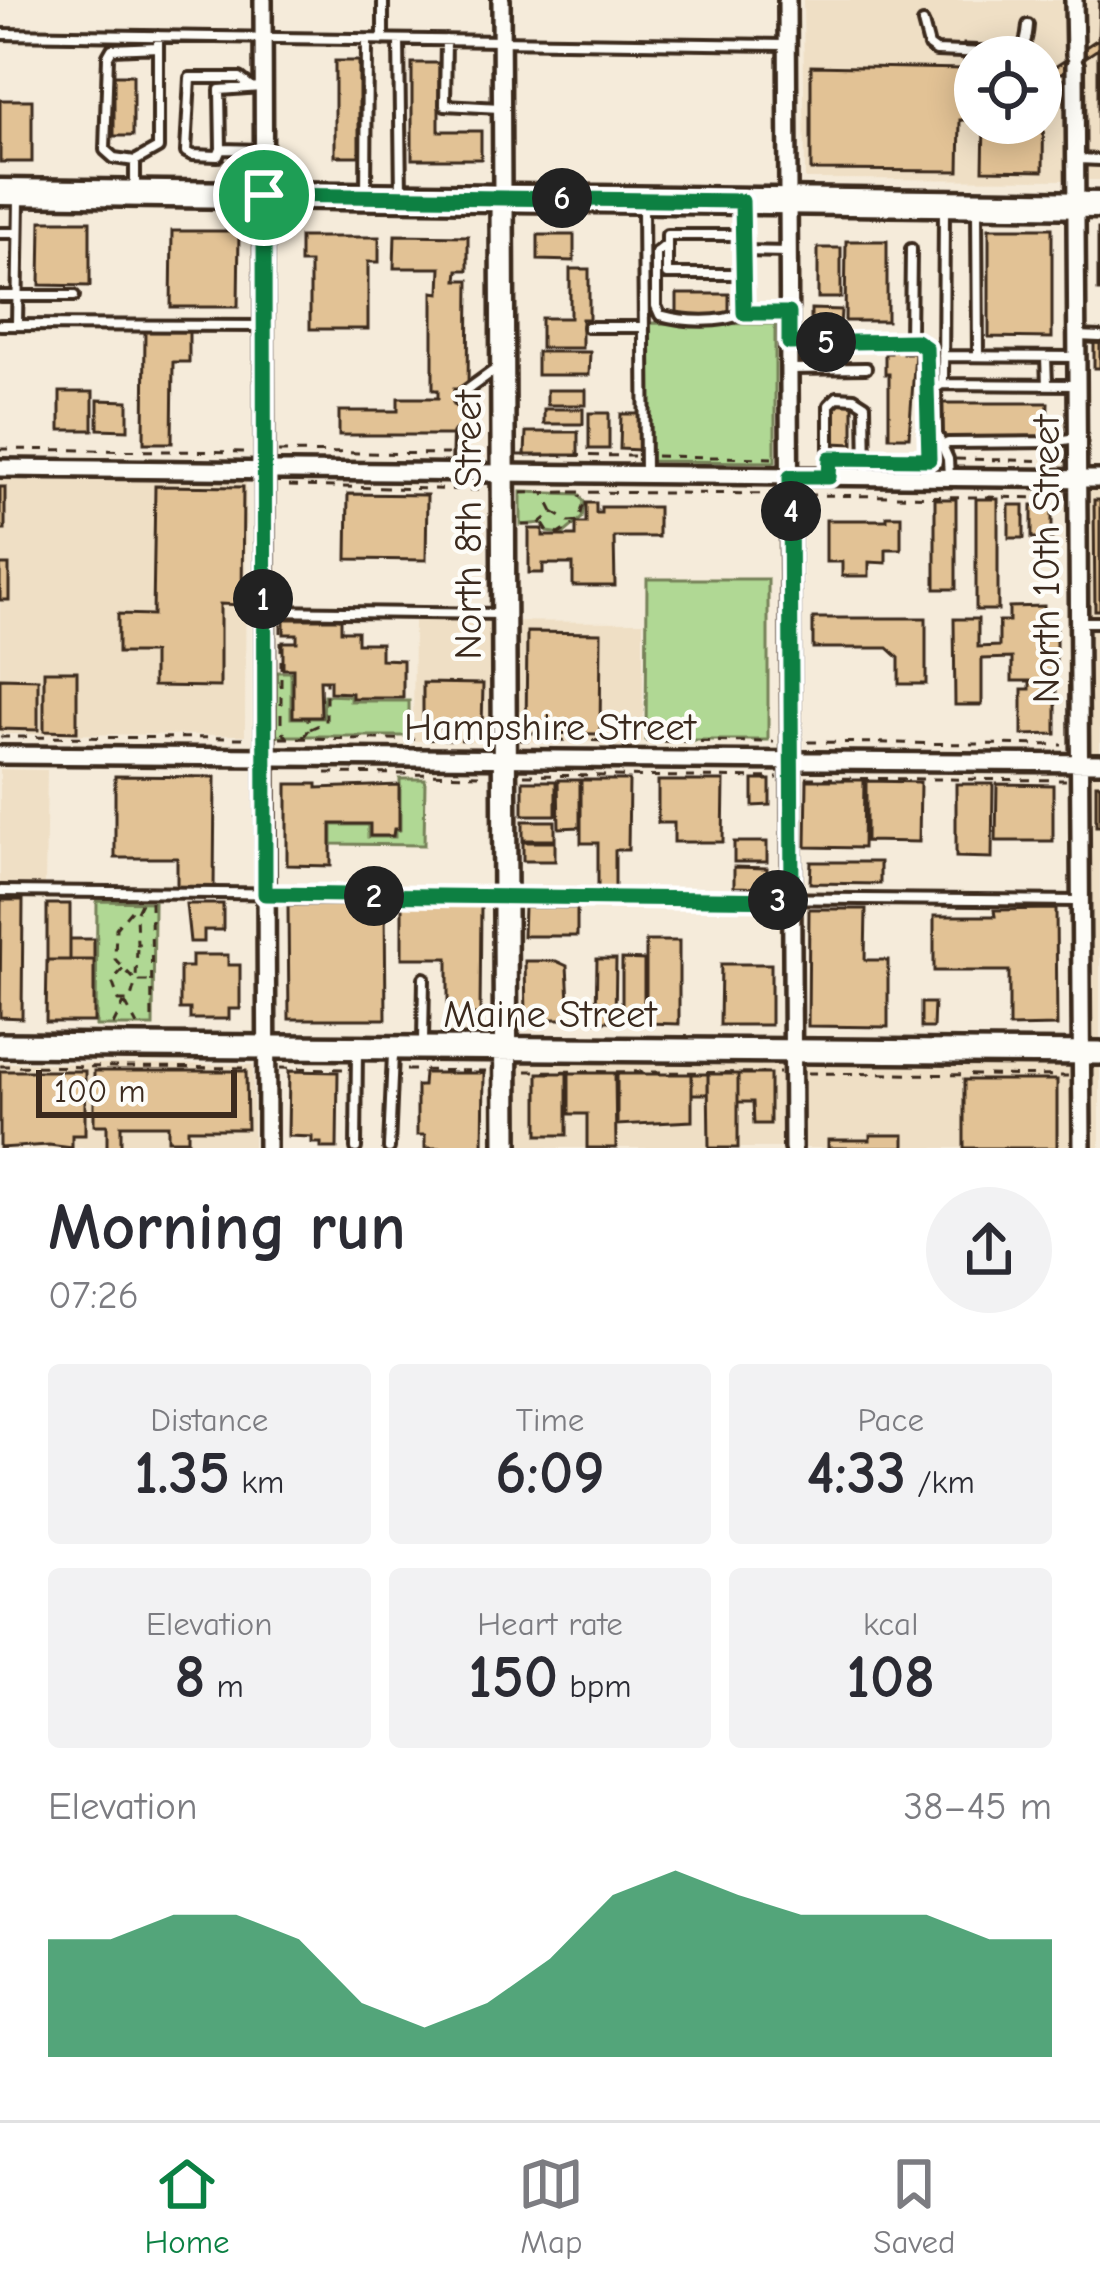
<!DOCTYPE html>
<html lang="en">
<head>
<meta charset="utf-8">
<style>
  body { margin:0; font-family:"Comic Neue",sans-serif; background:#f2f2f3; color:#2b2b33; height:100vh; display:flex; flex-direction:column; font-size:45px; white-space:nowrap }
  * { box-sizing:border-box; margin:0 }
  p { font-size:39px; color:#7c7c81 }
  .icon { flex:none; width:66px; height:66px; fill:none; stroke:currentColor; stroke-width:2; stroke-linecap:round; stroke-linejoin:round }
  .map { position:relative; height:1148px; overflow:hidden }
  .side { display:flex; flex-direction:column; background:#fff; flex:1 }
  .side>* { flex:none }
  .controls { position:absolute; left:954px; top:36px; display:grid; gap:24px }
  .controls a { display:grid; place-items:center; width:108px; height:108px; border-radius:50%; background:#fff; box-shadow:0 6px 30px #0003; font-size:60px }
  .scale { position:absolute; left:36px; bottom:30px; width:201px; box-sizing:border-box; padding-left:12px; border:6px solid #3b2a1e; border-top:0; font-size:33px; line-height:42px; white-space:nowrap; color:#3b2a1e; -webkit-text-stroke:9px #fdfcf7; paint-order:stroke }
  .pin { position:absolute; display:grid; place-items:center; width:102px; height:102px; color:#fff; margin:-51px; border:6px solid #fff; border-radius:50%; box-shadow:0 3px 12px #0007 }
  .km { position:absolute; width:60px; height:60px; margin:-30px; border-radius:50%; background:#222; color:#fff; font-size:33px; line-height:60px; text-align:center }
  .round { display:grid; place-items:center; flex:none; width:126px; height:126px; border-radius:63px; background:#f2f2f3 }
  .summary { display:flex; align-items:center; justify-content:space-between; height:204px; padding:0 48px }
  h1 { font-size:66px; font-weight:700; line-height:90px }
  .figures { display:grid; grid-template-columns:repeat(3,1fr); gap:18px; height:204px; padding:12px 48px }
  .figures div { display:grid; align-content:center; border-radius:12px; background:#f2f2f3; text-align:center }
  .figures b { font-size:60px; font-weight:700 }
  .figures small { font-size:33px; font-weight:400 }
  .figures p { font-size:33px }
  .chart { height:336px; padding:24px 48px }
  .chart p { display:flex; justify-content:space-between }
  .chart svg { width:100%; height:216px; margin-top:12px; fill:#0b8043; opacity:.7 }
  .dock { display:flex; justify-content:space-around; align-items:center; height:168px; border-top:3px solid #e1e1e2; background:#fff; font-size:33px; color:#7c7c81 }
  .dock a { display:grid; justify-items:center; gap:6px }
  .dock .active { color:#0b8043 }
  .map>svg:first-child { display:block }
  .built { fill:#efdfc5; fill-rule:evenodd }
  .green { fill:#b0d894; stroke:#768159; stroke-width:3 }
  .building { fill:#e2c295; stroke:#3b2a1e; stroke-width:3 }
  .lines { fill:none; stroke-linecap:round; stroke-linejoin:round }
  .lane-casing { stroke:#3b2a1e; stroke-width:16 }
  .street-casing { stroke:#3b2a1e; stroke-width:24 }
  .secondary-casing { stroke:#3b2a1e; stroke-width:30 }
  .primary-casing { stroke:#3b2a1e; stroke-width:33 }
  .path { stroke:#3b2a1e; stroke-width:3; stroke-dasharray:9 9; stroke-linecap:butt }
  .lane { stroke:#fdfcf7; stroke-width:8 }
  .street { stroke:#fdfcf7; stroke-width:15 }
  .secondary { stroke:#fdfcf7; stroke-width:21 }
  .primary { stroke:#fdfcf7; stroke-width:24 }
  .route-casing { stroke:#fff; stroke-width:24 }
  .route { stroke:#0b8043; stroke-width:15 }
  .labels { text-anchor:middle; stroke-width:9; stroke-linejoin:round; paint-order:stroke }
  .street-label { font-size:39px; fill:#3b2a1e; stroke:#fdfcf7 }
</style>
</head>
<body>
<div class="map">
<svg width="1100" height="1148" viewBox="0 0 1100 1148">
  <rect width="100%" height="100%" fill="#f5ebda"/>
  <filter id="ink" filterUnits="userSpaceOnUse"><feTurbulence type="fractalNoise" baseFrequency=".00833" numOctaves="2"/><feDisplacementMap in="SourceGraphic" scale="24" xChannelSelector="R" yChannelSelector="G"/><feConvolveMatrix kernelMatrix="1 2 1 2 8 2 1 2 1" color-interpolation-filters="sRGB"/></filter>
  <g filter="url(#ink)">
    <path class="built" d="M803,0H1100V180L805,179ZM975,57H1041V123H975Z
      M1077,479H1100V1148H506V1049L1082,1053Z
      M0,480L246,481L245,735L0,734Z
      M414,621L643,622V742L413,741Z
      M0,769L47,770L45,885L0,884Z
      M0,1063L253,1065V1148H0Z"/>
    <path class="green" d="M649,323L775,324V462L649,461Z
      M521,492L579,494L584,502L582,518L563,534L548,532L542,523L521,525Z
      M647,579H768V740H646Z
      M276,672H291V718H323L324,695L350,696V701H409V736H276Z
      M400,779H425L424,845L332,844V825H368V837H395V831L400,830Z
      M97,901L154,902L153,1026H96Z"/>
    <path class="building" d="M1099,0L1100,134H1098V39Z
      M1098,39V49L1044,85V74Z
      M964,44L990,45V57H975V120H960L959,171L811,170V66L964,69Z
      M335,61H359V156H335Z
      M412,63H439V131H481V159H412Z
      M1041,72H1044L1043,171L983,170L984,123H1041Z
      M114,75H133V136H114Z
      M0,100H32V162H0Z
      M41,221H90V286L40,285Z
      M989,228H1052V338L989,337Z
      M1098,229H1100V291H1098Z
      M172,231H239L238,307H171Z
      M395,235L468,236V270H458L457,280H469L468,389H454L453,402H468V435H339V411H398V398H438V390H433V292L440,293L441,268H394Z
      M538,235H574V261L538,260Z
      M300,237H379V262H368V329H310V263H300Z
      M846,241H887V321H845Z
      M818,248H841V298H818Z
      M570,269H589V319H582V348H541V318H570Z
      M677,294H729V315H677Z
      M811,309L841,310L840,326L811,325Z
      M145,331H189V362H173L172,443H144Z
      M1094,340H1100V368H1094Z
      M891,346H903V353H915L909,437H889V374H885V353H891Z
      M537,352H590L589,375H537Z
      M547,390H586V405H547Z
      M60,392H93V430H60Z
      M98,400L128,401V430L98,429Z
      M834,401H853V444L833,443Z
      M941,403H1048L1047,440L940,439Z
      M544,409H583V424H544Z
      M589,413H609V449H589Z
      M621,414H640V450L620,449Z
      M526,432H578V455H525Z
      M155,486L243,487L242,605L220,604V687L153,686V653H118V614L153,615Z
      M0,487H5V530H0Z
      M348,494L427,495L426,560L347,559Z
      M935,499H956V589H935Z
      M976,499H998V610H976Z
      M1094,500H1100V610H1095Z
      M586,503H596V513H601V507H658V537H614L615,586H573V564H543V573H529V529H543V536H576V523H586Z
      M1009,505H1024V538H1009Z
      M1032,505H1052V538H1032Z
      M887,516H901V549H886V563L869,562V576H842V562H826V520H887Z
      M0,565H9V600H0Z
      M1044,606V621H1056V734L1022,735V689H1030V681H1012V658L982,659V705H955L954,619H978V647L999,646V621H1009V607Z
      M813,618H926V684H899V658L888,648H813Z
      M284,619H341V631H357V643H381V659L403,660V698H352V693L330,692V680H320L321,717H293V669H283V642H297V634H284Z
      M527,632L601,633L600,734L526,733Z
      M44,671H77V732L44,731Z
      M0,678L38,679V730L0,729Z
      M423,683L483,684L482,728L423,727Z
      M115,776L215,777L214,889H177V858H115Z
      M558,780H580V827L559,828Z
      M581,780H629L628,850H615V897L598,896V843H581Z
      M753,780H770V805L753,806Z
      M807,780H864L863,848L806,847Z
      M523,781H556V815H523Z
      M658,781H724L723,842H674V823H658Z
      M866,781L920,782L919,842L866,841Z
      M287,784H317V788L399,785V829H394L393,836H370V824H331V866L287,865Z
      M956,784H993L992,858L956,857Z
      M997,784L1053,785V841H996Z
      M1096,784H1100V826H1096Z
      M523,821H555V840H523Z
      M523,842H555V861H523Z
      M734,842H767V862H734Z
      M811,862H880V884L810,883Z
      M734,867L767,868V888L734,887Z
      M1,900H23L22,1018L0,1017Z
      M47,904H70V960H47Z
      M186,904H223V930H204V942H190Z
      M402,904L481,905L480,1015H448V958H402Z
      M288,905H385L386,1019H289Z
      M524,907L577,908V936H523Z
      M809,909H866L865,960H888V1027L808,1026Z
      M1056,909L1057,1026L1009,1027V971H934V916H995L994,910Z
      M70,939H94V960H70Z
      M646,941H679V1024L646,1023Z
      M192,955H228V965H240V1009H229V1019H190V1009H180V967H192Z
      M597,959H616L615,1021H596Z
      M622,959L644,960V1011H622Z
      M47,960H94V1022H46Z
      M525,961H556L567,966L570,1019H526Z
      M721,964H771V1025H720Z
      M921,1003H934L933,1028H921Z
      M0,1071H85V1135H72V1148L49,1145L0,1148Z
      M94,1071H246L247,1129H188V1140H168V1125H121V1148H107V1125H94Z
      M289,1071L338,1072L337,1148H321V1143H312V1137L288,1136Z
      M424,1073H484L483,1148H425V1135H417V1086H423Z
      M538,1073H567V1135H538Z
      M569,1073H615L616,1148H587V1114H569Z
      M617,1074H692V1121L617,1125Z
      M692,1074H708V1094H692Z
      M708,1074H738V1148H709Z
      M738,1074H770V1124H754L753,1102H738Z
      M964,1080H1057V1148H964Z
      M870,1135H904V1148H828V1140H870Z"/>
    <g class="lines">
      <defs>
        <path id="lane" d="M383,0V40
          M923,23L929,46L936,51L1013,54C1026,48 1027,38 1028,25
          M0,34L784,45
          M399,40L401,195
          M446,40L445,105L500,108
          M251,87L240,78H190L186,152L192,155L218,156L221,149L220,90L261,87
          M221,149L261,150
          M1078,159L1100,160
          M135,161L114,158L105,150L108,56L112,49L158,47
          M135,189V161L158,148V36
          M366,195L367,40
          M643,207L645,474
          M742,208L744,313H786
          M944,208L943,384L1075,385
          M977,208L978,356
          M0,233H18
          M742,235H667V274H743
          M666,245L656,253V306L660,315C685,322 720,324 744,313
          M743,251L789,252
          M0,296H74
          M0,325L263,326
          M17,325L19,200
          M588,327H644
          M1078,336L1100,337
          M791,342L922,344L929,360L930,477
          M910,342L911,249
          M943,356L1076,357
          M1046,357L1047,385
          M791,369L866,368
          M942,384L936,388L937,434L948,459L949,477
          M460,402V395L496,369
          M941,447L948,443L1051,442L1076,438
          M458,470L459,435
          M829,476V405L837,397L854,398L865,405L866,474
          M265,611L502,614
          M1080,622H1100
          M0,891L1078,901
          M423,1042L424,978
          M356,1148L357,1049
          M389,1148L393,1054"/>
        <path id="street" d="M263,0L267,1148
          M501,0L502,198
          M787,0L793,1148
          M1074,0L1075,55
          M1075,65L1082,1148
          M0,468L1100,479
          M0,755L1100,763"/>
        <path id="secondary" d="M502,198L506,1148
          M0,1045L1100,1053"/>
        <path id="primary" d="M0,192L1100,205"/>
      </defs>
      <use href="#lane" class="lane-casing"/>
      <use href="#street" class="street-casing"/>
      <use href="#secondary" class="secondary-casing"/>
      <use href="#primary" class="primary-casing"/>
      <path class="path" d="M0,449L250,452
        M278,452L448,454
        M518,455L634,456
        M656,456L772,458
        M878,459H922
        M956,459L1066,461
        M289,486L484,490
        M571,492L773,494
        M521,493L571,492
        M806,495L1061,498
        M553,512L569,522L579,521L584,502L580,495
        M543,524L548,532L559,534L573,525
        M522,525H538L553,512L543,492
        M281,624V729L287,737
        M310,729L326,722V681
        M0,737L252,738
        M303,737L308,731V717
        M280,738L486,740
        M520,740L774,742
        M808,742L1062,745
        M326,773L484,775
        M524,775L778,778
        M806,778L1066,780
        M151,901L152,1025
        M141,903L136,913L137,944H149
        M131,910L116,928L115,959L136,981L137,944
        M123,969L112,981L119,1001H130L136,981H148
        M125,1003L137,1025
        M113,1025L124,1003
        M0,1066L252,1068
        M280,1068L348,1069
        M406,1070L486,1071
        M526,1071L780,1073
        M808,1073L1068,1076"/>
      <use href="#lane" class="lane"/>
      <use href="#street" class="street"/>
      <use href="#secondary" class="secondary"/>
      <use href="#primary" class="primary"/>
    </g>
  </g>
  <g class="lines" filter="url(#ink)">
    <defs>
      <path id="route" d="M264,195L742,201L744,313H789V343L916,341L926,348L929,459L830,458L829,477H790L792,900L265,894Z"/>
    </defs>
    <use href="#route" class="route-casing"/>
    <use href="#route" class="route"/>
  </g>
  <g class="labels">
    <g class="street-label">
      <text transform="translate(467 525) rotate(-90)" y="14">North 8th Street</text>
      <text transform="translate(1045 559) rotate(-90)" y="14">North 10th Street</text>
      <text x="550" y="740">Hampshire Street</text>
      <text x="550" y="1027">Maine Street</text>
    </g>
  </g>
</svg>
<div class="controls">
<a><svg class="icon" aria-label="locate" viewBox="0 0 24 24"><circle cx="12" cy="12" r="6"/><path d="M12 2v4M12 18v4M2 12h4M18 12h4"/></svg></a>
</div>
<div class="scale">100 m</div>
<div class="pin" style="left:264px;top:195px;background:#1e9e55"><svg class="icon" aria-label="arrive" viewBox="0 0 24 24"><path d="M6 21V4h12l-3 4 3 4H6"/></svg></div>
<b class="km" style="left:263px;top:599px">1</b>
<b class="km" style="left:374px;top:896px">2</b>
<b class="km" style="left:778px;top:900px">3</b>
<b class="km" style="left:791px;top:511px">4</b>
<b class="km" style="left:826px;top:342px">5</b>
<b class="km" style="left:562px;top:198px">6</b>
</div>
<section class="side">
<div class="summary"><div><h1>Morning run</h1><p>07:26</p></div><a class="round"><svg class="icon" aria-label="share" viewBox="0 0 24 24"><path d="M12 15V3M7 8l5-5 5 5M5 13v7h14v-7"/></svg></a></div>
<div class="figures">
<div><p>Distance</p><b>1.35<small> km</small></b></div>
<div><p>Time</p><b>6:09</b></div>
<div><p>Pace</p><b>4:33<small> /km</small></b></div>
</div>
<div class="figures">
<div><p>Elevation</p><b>8<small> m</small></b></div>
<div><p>Heart rate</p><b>150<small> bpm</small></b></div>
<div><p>kcal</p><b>108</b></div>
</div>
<div class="chart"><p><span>Elevation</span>38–45 m</p>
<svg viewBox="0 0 160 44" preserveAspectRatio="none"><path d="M0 44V20L10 20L20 15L30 15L40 20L50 33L60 38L70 33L80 24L90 11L100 6L110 11L120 15L130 15L140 15L150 20L160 20V44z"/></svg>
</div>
</section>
<nav class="dock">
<a class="active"><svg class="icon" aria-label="home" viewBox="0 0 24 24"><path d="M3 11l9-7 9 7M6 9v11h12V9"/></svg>Home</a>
<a><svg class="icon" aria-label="map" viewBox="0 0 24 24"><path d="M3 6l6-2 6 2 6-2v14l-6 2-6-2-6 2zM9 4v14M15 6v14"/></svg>Map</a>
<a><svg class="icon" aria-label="saved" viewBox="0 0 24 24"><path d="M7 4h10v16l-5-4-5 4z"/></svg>Saved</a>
</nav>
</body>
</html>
